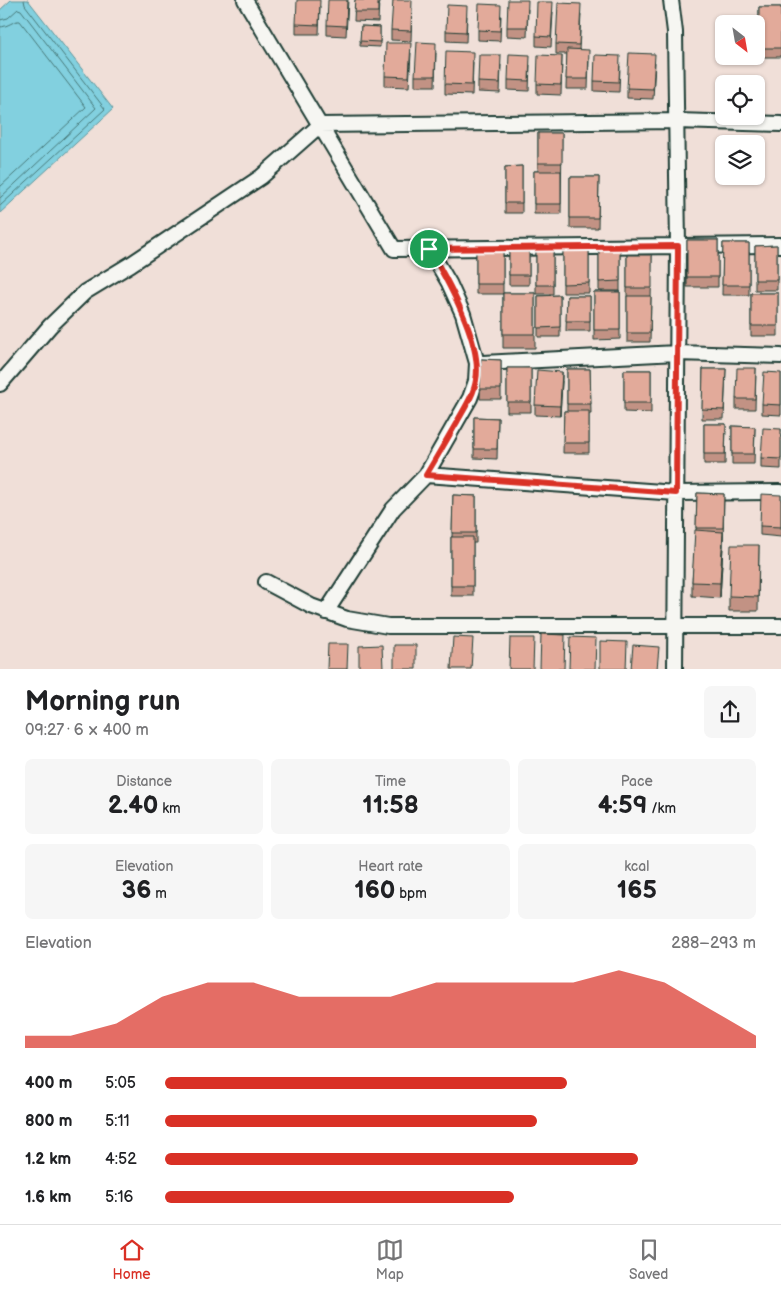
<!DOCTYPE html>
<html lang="en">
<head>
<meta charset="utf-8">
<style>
  body { margin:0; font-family:"Balsamiq Sans",sans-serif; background:#f6f6f6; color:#202124; height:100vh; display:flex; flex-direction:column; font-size:19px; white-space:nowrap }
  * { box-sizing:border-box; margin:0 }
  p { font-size:16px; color:#757577 }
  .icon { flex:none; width:28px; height:28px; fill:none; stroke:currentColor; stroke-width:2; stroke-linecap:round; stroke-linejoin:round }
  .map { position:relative; height:669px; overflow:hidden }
  .side { display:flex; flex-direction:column; background:#fff; flex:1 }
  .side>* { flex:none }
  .needle { width:32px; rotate:149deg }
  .tools { position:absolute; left:715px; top:15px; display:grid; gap:10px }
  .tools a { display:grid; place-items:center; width:50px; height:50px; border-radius:8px; background:#fff; box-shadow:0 1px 4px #0004; font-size:25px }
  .pin { position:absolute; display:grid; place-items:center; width:42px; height:42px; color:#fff; margin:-21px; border:2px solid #fff; border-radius:50%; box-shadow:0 1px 5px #0007 }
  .round { display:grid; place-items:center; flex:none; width:52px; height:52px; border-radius:8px; background:#f6f6f6 }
  .head { display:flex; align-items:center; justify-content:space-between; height:85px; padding:0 25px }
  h1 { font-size:28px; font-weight:600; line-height:38px }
  .figures { display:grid; grid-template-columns:repeat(3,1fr); gap:8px; height:85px; padding:5px 25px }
  .figures div { display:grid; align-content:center; border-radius:8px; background:#f6f6f6; text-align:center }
  .figures b { font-size:25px; font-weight:600 }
  .figures small { font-size:14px; font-weight:400 }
  .figures p { font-size:14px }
  .chart { height:140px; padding:10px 25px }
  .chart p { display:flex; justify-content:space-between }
  .chart svg { width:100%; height:90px; margin-top:5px; fill:#d93025; opacity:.7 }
  ul { padding:0 25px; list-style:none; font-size:16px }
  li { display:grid; grid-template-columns:80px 60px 1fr; align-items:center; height:38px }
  li i { height:12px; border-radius:6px; background:#d93025 }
  .dock { display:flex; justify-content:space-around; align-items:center; height:70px; border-top:1px solid #e0e0e0; background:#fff; font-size:14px; color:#757577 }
  .dock a { display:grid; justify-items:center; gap:2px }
  .dock .selected { color:#d93025 }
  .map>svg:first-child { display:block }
  .water { fill:#82d0df; stroke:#5a959b }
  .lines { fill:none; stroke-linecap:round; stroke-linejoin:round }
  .shore { stroke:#477878; stroke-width:1 }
  .street-casing { stroke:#1f3d34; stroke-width:18 }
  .street { stroke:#f6f6f2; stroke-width:14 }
  .wall { fill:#c29284; stroke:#1f3d34 }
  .shaded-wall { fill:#9e776c; stroke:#1f3d34 }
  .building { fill:#e2aa9a; stroke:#1f3d34 }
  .route-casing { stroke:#fff; stroke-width:10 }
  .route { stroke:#d93025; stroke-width:6 }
</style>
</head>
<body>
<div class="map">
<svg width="781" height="669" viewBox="0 0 781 669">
  <rect width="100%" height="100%" fill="#f0dfd8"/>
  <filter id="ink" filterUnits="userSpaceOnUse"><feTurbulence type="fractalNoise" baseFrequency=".02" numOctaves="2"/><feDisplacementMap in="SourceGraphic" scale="10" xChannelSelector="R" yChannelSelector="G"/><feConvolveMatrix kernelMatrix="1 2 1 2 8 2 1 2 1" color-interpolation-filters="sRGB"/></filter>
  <g filter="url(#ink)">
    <path class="water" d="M11,0H28L113,109L0,213V10Z"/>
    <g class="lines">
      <path class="shore" d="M0,20L8,18L18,9L21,10L96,108L0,198
        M0,27C8,27 14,20 20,21L86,107L0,187
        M0,206L105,109L25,5L24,0"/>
      <defs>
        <path id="street" d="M245,0L394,249L781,245
          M671,0L675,32L678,246L675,669
          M483,363L677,353L781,356
          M0,384L50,326L85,292L131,264L261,177L320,125L677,121L781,124
          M426,475L676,493L781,492
          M266,582L311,606L347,619L388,626H781
          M326,612L393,509L426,475L470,398L476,381L477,363L463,314L449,283L429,249"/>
      </defs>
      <use href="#street" class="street-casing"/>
      <use href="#street" class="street"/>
    </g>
    <path class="wall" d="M348,0L346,36L327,35V25Z
      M355,0H379L378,22L354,21Z
      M320,7L319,34H296V24Z
      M759,7H781V57H759Z
      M412,8L411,41L391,40V30Z
      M528,9L527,37L507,36V27Z
      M553,12L551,47L536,46V36Z
      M581,14L579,50L589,60L588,89H566L567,54H556V44Z
      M501,15L500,41L478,40V30Z
      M467,16L466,42L446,41V31Z
      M361,26L380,27V47L360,46Z
      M411,53L409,87L385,86V76Z
      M436,53L435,86H415V76Z
      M562,56L561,95L537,94V84Z
      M473,62L472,95L445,94V84Z
      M655,63L653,99L627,98V88Z
      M501,65L500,93L478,92V82Z
      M530,65L529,91L508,90V80Z
      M620,66L619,92L594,91V81Z
      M538,133H562L561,214H534V171H538Z
      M522,166V213H505V167Z
      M570,177H599L598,228H570Z
      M687,240H718V287H687Z
      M723,243H749V295H722Z
      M777,245V290H755V246Z
      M563,247H589V293H563Z
      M599,247H620V291H599Z
      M476,248H503V294H476Z
      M536,248H553V294H536Z
      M509,251H529V285H509Z
      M627,255H652L650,342H627Z
      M594,292H620V339L594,340Z
      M503,293H535V348H503Z
      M751,293H778V336H751Z
      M560,295V337H538V296Z
      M567,296H590V331H566Z
      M481,359L501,360V399H480Z
      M507,368H531V412H507Z
      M756,368L755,409H736V399Z
      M567,369H590L591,414H589V453H563L564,411H567Z
      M703,369H726L724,419H702Z
      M624,370H651V413L624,412Z
      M781,373V415L762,414V404Z
      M562,381L560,416L535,415V405Z
      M474,417L498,418L497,459L474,458Z
      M704,424H726L725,464H704Z
      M732,426L755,427L754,464H732Z
      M781,429V469L761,468V458Z
      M697,493L724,494L723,546L720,598L692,596V582L696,530Z
      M453,495L476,496V543H473V596H451V537H452Z
      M781,495V537L760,535V526Z
      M759,545L758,611H729V596Z"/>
    <path class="shaded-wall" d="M562,372V381L560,416V406Z
      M723,532V546L720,598V583Z"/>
    <path class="building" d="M297,0H320L319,25L296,24Z
      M328,0H347L346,26L327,25Z
      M355,0H378V12H354Z
      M393,0H412L411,31L391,30Z
      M508,0H528L527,27H507Z
      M537,2H553L551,37L536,36Z
      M558,3L581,4L579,45L556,44Z
      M479,4L501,5L500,31L478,30Z
      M447,5L467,6L466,32L446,31Z
      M759,7H781V48H759Z
      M361,26L380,27V42L360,41Z
      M417,42L436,43L435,76H415Z
      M386,43H411L409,77L385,76Z
      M567,49L589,50L588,79H566Z
      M446,51L473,52L472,85L445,84Z
      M629,53L655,54L653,89L627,88Z
      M509,54L530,55L529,81L508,80Z
      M479,55H501L500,83L478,82Z
      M538,55L562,56L561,85L537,84Z
      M595,55L620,56L619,82L594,81Z
      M538,133H562V163H538Z
      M522,166V203H505V167Z
      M534,171H561V204H534Z
      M570,177H599L598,218H570Z
      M687,240H718V277H687Z
      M723,243H749V285H722Z
      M777,245V280H755V246Z
      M563,247H589V283L563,284Z
      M599,247H620V281L599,282Z
      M476,248H503V284H476Z
      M536,248H553V285H536Z
      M509,251H529V275H509Z
      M627,255H652V288H627Z
      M594,292H620V330H594Z
      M503,293H535V334H503Z
      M751,293H778V326H751Z
      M560,295V327L538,328V296Z
      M567,296H590V321H566Z
      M627,296H651L650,333H627Z
      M481,359L501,360V389H480Z
      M507,368H531V402H507Z
      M737,368H756L755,399H736Z
      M567,369H590L591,404H567Z
      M703,369H726L724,410L702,409Z
      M537,370L562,372L560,406L535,405Z
      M624,370H651V403H624Z
      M764,372L781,373V405L762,404Z
      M564,411H589V443H563Z
      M474,417L498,418L497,449H474Z
      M704,424H726L725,454H704Z
      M732,426L755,427L754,454H732Z
      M763,428L781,429V459L761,458Z
      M697,493L724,494L723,528H696Z
      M761,494L781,495V527L760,526Z
      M453,495L476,496V533H452Z
      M695,530L723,532L720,583L692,582Z
      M451,537H473V586H451Z
      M731,545H759L758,597L729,596Z
      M541,634L565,635L564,669H540Z
      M453,637L473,638L471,669H451Z
      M570,637L596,638L595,669H569Z
      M510,638H534L533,669H509Z
      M600,641L627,642L626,669H600Z
      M328,644H348L347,669H327Z
      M382,645L383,669H359V646Z
      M394,645H416V669H394Z
      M633,645L659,647L657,669H631Z"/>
  </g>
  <g class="lines" filter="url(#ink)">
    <defs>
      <path id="route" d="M678,246L676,493L426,475C437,457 447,439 457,422C464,409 474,395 476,380C483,343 448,281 429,249Z"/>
    </defs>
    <use href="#route" class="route-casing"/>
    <use href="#route" class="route"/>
  </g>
</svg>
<div class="tools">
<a><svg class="needle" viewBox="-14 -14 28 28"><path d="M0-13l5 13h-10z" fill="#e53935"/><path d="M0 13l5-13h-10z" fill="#757577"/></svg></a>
<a><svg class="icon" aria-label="locate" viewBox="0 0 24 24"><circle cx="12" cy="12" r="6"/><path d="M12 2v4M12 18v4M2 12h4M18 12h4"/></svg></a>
<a><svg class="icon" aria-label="layers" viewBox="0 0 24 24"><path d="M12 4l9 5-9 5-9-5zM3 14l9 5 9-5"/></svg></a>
</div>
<div class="pin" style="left:429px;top:249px;background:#1e9e55"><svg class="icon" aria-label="arrive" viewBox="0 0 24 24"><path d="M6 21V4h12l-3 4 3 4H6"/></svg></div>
</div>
<section class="side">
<div class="head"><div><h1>Morning run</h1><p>09:27 · 6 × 400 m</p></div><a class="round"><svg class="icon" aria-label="share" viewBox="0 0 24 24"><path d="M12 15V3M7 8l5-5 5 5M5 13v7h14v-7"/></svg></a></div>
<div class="figures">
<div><p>Distance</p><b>2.40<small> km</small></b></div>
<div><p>Time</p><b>11:58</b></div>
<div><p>Pace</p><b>4:59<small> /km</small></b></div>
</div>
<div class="figures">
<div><p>Elevation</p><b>36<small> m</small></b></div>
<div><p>Heart rate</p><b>160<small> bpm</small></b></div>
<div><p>kcal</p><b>165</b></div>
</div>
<div class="chart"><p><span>Elevation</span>288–293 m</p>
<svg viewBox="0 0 160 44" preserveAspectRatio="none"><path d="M0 44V38L10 38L20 32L30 19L40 12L50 12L60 19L70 19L80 19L90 12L100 12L110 12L120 12L130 6L140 12L150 25L160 38V44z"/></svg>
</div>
<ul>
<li><b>400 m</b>5:05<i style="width:68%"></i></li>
<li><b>800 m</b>5:11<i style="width:63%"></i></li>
<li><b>1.2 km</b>4:52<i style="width:80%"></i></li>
<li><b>1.6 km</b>5:16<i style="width:59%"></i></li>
</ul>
</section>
<nav class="dock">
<a class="selected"><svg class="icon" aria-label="home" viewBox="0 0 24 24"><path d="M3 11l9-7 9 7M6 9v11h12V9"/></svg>Home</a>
<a><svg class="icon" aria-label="map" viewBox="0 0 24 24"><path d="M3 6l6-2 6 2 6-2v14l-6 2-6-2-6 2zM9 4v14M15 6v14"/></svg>Map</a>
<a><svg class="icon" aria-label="saved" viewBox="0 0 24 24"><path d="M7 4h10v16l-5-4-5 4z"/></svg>Saved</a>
</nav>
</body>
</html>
